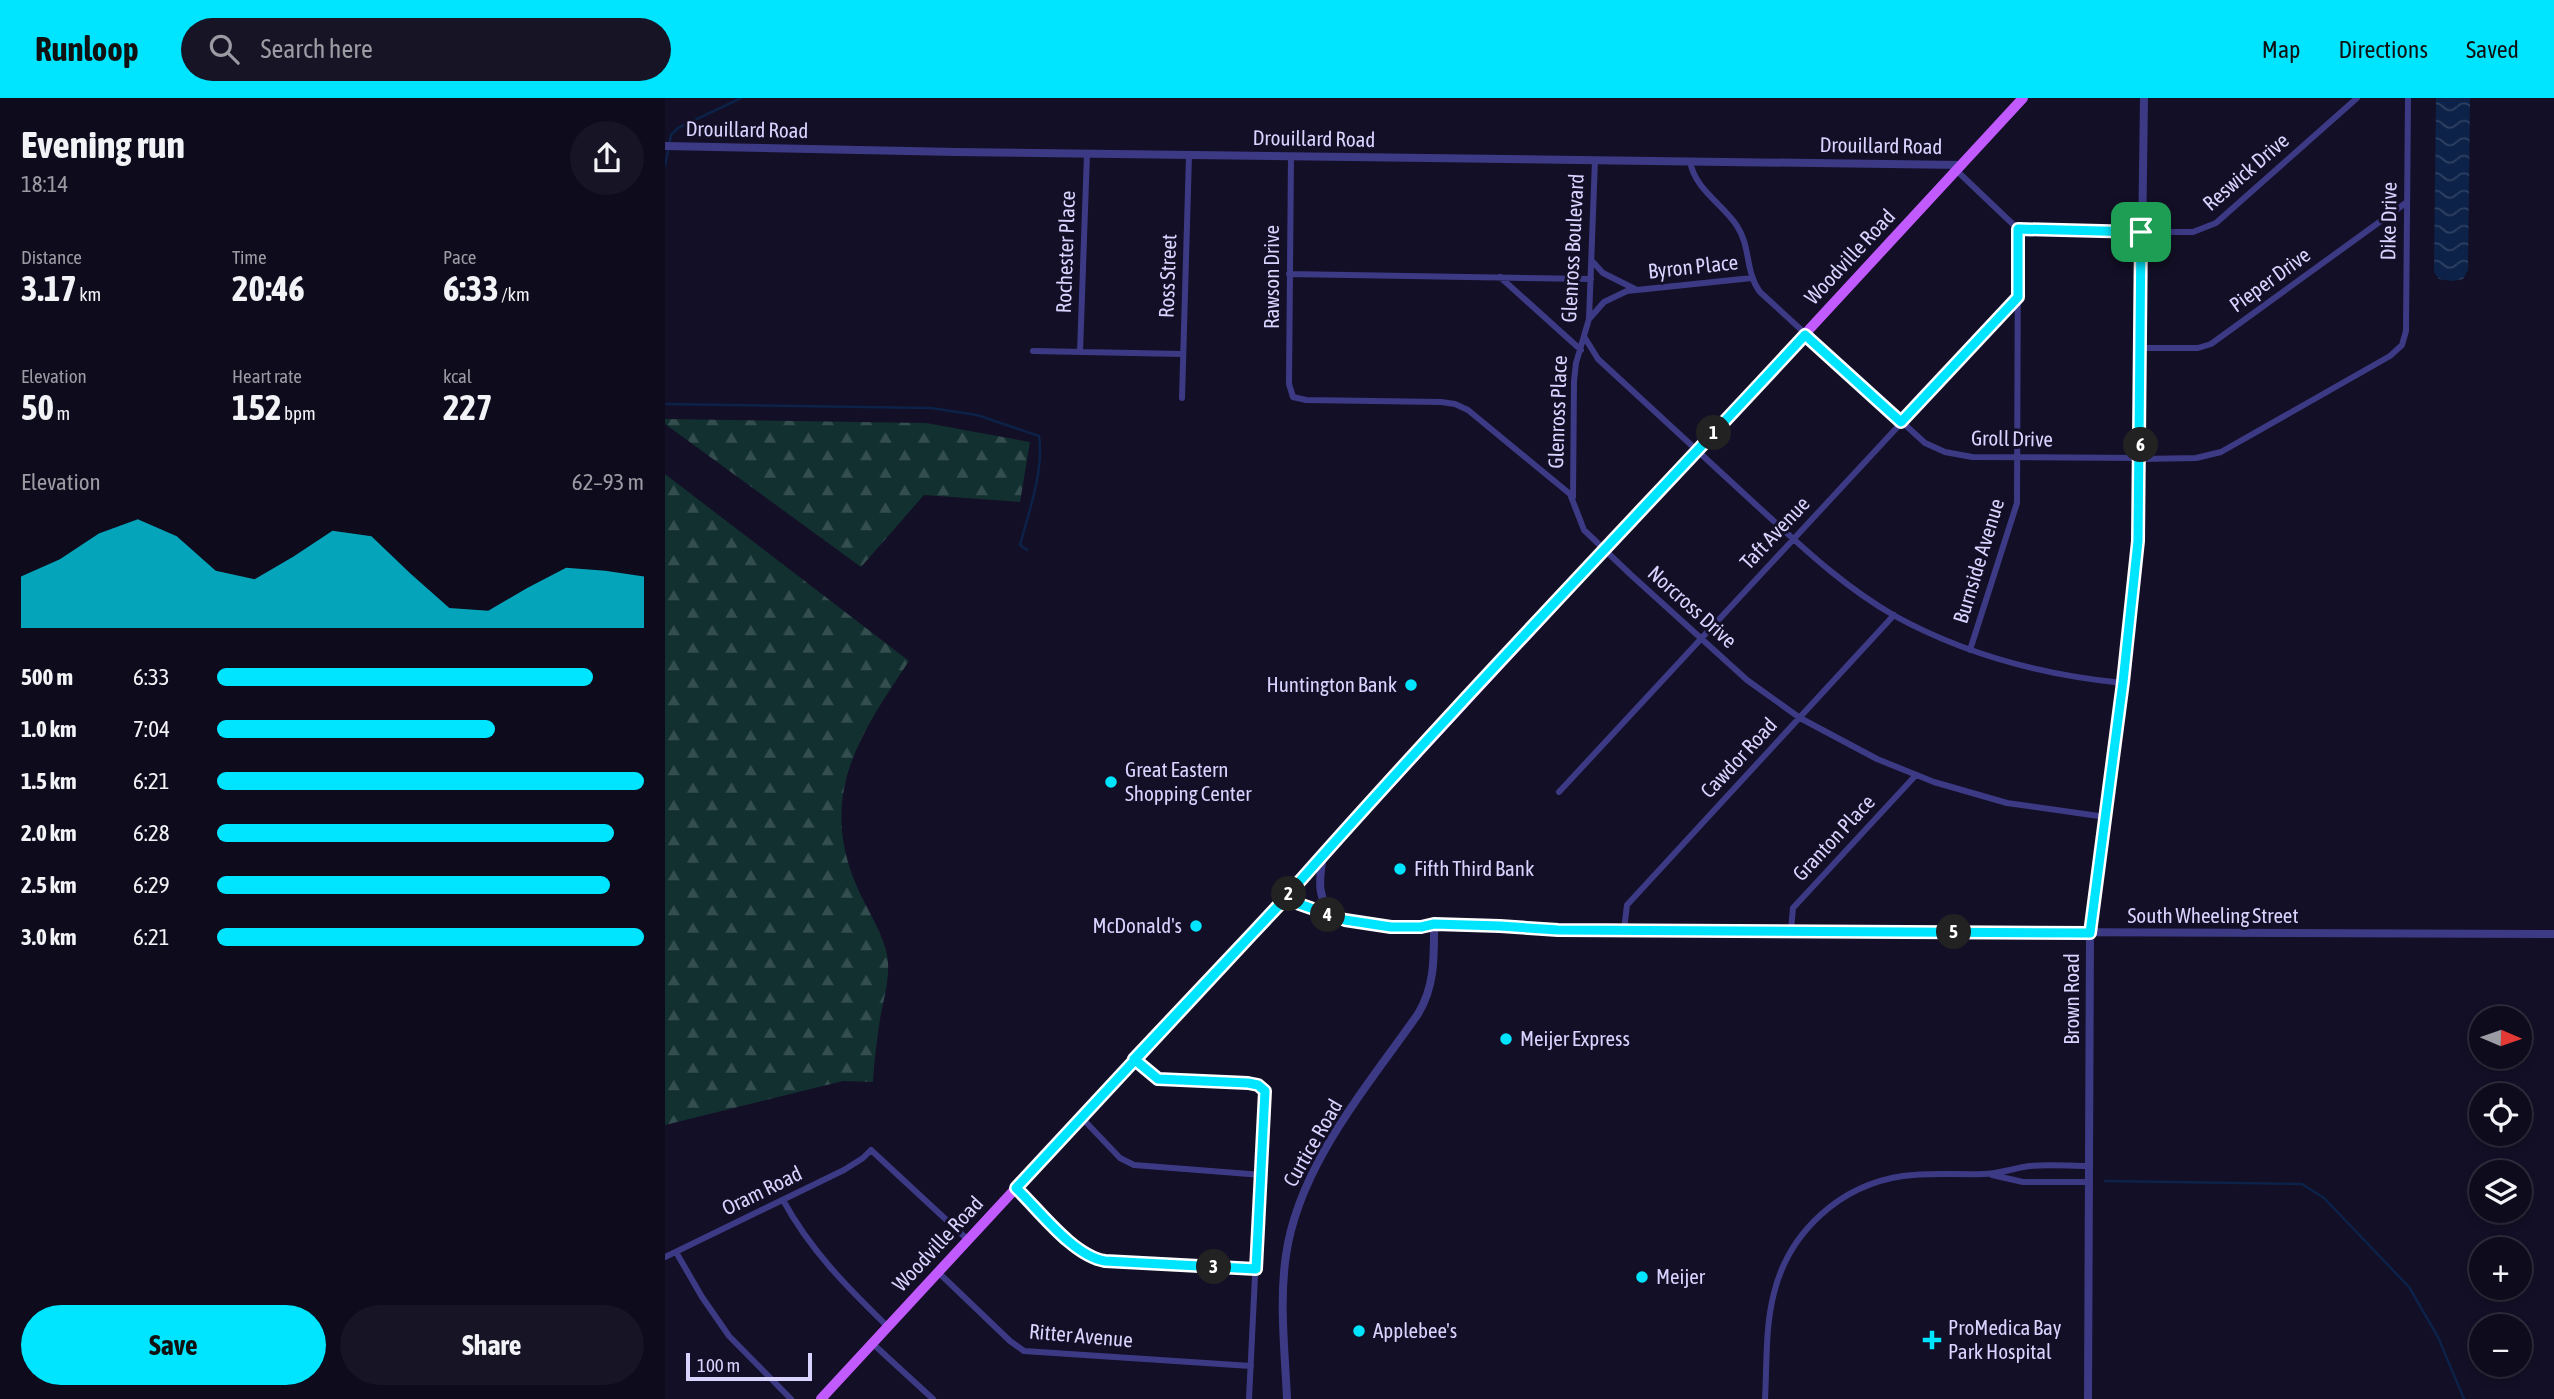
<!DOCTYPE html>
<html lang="en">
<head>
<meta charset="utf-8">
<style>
  body { margin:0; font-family:"Asap Condensed",sans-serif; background:#171425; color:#f1f3f6; height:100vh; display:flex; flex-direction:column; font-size:26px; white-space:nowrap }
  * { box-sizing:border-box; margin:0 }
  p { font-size:23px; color:#9b9ba3 }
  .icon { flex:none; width:38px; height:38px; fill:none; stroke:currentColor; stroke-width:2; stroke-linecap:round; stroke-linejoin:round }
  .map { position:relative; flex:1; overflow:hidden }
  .sheet { display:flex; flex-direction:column; background:#0e0b1c; width:665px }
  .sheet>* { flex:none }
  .needle { width:46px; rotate:92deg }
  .tools { position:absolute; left:1804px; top:908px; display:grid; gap:14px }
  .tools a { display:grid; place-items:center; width:63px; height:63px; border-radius:50%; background:#0e0b1c; box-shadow:0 4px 10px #0003,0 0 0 2px #2e2b3b; font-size:35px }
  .scale { position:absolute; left:21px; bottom:18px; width:126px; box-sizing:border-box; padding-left:7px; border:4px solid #d9d4ff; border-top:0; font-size:19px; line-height:24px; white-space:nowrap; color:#d9d4ff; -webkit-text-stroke:5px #130f26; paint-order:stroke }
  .pin { position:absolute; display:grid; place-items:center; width:60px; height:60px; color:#fff; margin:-30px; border-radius:14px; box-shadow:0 4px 10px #0006 }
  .km { position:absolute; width:35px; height:35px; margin:-18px; border-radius:50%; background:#222; color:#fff; font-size:19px; line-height:35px; text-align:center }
  .round { display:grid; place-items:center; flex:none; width:74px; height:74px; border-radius:37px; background:#171425 }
  .summary { display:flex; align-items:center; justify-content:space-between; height:119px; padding:0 21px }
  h1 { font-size:38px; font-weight:700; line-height:52px }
  .figures { display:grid; grid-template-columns:repeat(3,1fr); gap:10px; height:119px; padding:7px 21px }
  .figures div { display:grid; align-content:center }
  .figures b { font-size:35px; font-weight:700 }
  .figures small { font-size:19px; font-weight:400 }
  .figures p { font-size:19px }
  .chart { height:196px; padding:14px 21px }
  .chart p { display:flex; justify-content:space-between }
  .chart svg { width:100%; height:126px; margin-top:7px; fill:#00e5ff; opacity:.7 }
  .primary-button { display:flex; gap:14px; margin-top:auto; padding:14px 21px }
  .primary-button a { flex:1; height:80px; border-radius:42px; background:#00e5ff; color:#111; font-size:28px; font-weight:700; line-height:80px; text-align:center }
  .primary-button a+a { background:#171425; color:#f1f3f6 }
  ul { padding:0 21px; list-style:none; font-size:23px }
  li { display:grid; grid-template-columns:112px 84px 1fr; align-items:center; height:52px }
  li i { height:18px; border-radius:9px; background:#00e5ff }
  header { display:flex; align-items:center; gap:42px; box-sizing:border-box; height:98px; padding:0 35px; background:#00e5ff; color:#111 }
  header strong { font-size:33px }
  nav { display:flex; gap:38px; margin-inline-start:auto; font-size:24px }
  .search { width:490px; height:63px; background:#171425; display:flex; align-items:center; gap:18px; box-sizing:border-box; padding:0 24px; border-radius:38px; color:#9b9ba3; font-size:26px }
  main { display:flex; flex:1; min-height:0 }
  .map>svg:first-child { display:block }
  .forest { fill:url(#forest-firs) }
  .water { fill:url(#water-waves) }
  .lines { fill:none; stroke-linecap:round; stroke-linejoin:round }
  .stream { stroke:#0c2248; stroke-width:2.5 }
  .minor { stroke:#3d3a85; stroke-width:6 }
  .tertiary { stroke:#3d3a85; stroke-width:8 }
  .primary { stroke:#c25bff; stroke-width:10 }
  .route-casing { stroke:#fff; stroke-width:14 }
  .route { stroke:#00e5ff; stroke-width:9 }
  .poi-dot { fill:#00e5ff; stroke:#130f26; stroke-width:2.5 }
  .labels { text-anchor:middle; stroke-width:6; stroke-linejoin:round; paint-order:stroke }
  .street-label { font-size:21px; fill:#d9d4ff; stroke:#130f26 }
  .poi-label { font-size:21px; fill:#d9d4ff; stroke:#130f26; text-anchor:start }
</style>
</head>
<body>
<header>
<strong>Runloop</strong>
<div class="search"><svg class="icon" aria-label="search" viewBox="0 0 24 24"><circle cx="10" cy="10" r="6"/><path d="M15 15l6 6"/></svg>Search here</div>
<nav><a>Map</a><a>Directions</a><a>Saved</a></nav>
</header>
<main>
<section class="sheet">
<div class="summary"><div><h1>Evening run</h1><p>18:14</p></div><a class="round"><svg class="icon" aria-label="share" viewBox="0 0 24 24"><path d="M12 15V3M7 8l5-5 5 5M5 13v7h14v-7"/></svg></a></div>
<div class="figures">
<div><p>Distance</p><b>3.17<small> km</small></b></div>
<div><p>Time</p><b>20:46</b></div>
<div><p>Pace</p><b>6:33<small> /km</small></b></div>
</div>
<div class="figures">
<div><p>Elevation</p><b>50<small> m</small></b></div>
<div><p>Heart rate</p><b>152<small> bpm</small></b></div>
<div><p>kcal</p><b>227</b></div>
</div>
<div class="chart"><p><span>Elevation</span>62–93 m</p>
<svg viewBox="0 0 160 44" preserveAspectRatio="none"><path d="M0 44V26L10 20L20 11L30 6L40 12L50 24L60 27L70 19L80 10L90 12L100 25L110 37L120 38L130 30L140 23L150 24L160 26V44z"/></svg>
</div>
<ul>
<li><b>500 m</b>6:33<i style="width:88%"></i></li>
<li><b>1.0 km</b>7:04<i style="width:65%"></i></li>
<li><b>1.5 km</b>6:21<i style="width:100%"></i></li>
<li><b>2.0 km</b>6:28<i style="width:93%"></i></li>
<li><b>2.5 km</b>6:29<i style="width:92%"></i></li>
<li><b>3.0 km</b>6:21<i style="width:100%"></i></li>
</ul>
<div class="primary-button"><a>Save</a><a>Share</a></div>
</section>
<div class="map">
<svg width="1889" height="1301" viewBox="0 0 1889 1301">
  <defs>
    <pattern id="forest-firs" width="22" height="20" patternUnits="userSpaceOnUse" patternTransform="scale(1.75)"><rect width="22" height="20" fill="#12302f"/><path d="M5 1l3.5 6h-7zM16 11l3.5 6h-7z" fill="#344d4e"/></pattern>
    <pattern id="water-waves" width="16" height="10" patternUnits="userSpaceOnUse" patternTransform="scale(1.75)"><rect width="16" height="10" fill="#0c2248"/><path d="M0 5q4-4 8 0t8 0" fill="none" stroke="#2f4163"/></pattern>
  </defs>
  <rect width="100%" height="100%" fill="#130f26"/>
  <path class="forest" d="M0,321L261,325L365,344L355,404L259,397L196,469L0,326Z
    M0,376L244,563C198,632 155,692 188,779C197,804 214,827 221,852C227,874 219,899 215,921C212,942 209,963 208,984L178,983L0,1027Z"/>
  <path class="water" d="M1771,0H1805L1803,172L1798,181L1787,183L1774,181L1769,174Z"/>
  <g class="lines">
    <path class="stream" d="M0,68L6,37L13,30L76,0
      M0,306L266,310L312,317L374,338C379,373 364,413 355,447L362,452
      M1440,1083L1637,1086L1659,1100L1744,1189L1773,1239L1799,1301"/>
    <path class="minor" d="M626,58L624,286L628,299L641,302L776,304L790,306L803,312L905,396L919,432L965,476L1082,582L1135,620L1212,661L1269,684L1342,705L1441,719
      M1025,63C1030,92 1057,105 1072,128C1086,149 1080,174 1095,194L1260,345L1280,354L1307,359L1476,360
      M1291,72L1353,131L1476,132
      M1476,134H1528L1551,125L1692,0
      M927,163L938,175L970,191
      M624,176L926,181
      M835,179L916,252
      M925,220L939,204L962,193L1087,180
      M920,240L933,261C985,309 1037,357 1089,405C1134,446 1177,488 1230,518C1301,557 1377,577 1458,585
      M1475,250H1533L1546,246L1742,104
      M368,253L518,256
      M415,254L422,56
      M517,300L524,57
      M1476,361L1531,360L1556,354L1725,258L1737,247L1741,233L1743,0
      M908,399L909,283L911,265L924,221L930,62
      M1305,552L1352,405L1353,131
      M894,694L1353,199
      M959,832L962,807L1229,517
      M1126,832L1128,810L1251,677
      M469,962L493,981L583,985L593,987L599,993L584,1301
      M416,1019L455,1060L469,1067L597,1077
      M1327,1077L1358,1084H1423
      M351,1090C374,1112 408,1158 440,1163L591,1171
      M118,1102C145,1152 182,1189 223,1229
      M11,1154L37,1199L64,1238L126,1301
      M0,1159L179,1072L198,1060L206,1052L303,1142
      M273,1174L345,1243L359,1253L586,1268
      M207,1245L268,1301
      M1100,1301C1102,1267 1100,1229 1109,1195C1124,1134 1175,1087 1238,1078C1264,1074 1291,1077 1318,1076C1334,1076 1349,1070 1365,1068C1384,1066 1404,1068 1423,1068"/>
    <path class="tertiary" d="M0,48L291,54L1297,67
      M658,758C654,781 651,803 671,819
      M620,801L680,822L726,829H756L769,826L834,828L893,832L1889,836
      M622,1301C620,1254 614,1204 621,1157C634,1067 702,989 753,916C770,888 769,859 769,826
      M1423,1301L1425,835L1458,585L1473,443L1479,0"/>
    <path class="primary" d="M156,1301L1358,0"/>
  </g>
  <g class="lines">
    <defs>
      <path id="route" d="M1476,134L1353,131V199L1236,324L1140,237C964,427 783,614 612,809C525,902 438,996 351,1090C374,1112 408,1158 440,1163L591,1171L600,993L593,987L583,985L493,981L469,961L620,801L680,822L726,829H756L769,826L835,828L893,832L1425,835L1458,584L1473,443L1476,134"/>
    </defs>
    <use href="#route" class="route-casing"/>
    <use href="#route" class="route"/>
  </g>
  <g class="poi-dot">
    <circle cx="746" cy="587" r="7"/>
    <circle cx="446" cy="684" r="7"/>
    <circle cx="735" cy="771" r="7"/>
    <circle cx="531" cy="828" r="7"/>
    <circle cx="841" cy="941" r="7"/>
    <circle cx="977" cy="1179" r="7"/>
    <circle cx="694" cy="1233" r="7"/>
    <path d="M1263.5 1231.5h7v7h7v7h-7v7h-7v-7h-7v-7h7z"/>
  </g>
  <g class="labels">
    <g class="street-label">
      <text transform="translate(82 32) rotate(1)" y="7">Drouillard Road</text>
      <text transform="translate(649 41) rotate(1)" y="7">Drouillard Road</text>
      <text transform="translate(1216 48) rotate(1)" y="7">Drouillard Road</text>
      <text transform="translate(1581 74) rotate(-41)" y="7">Reswick Drive</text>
      <text transform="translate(1724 123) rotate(-89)" y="7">Dike Drive</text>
      <text transform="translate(908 150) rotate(-87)" y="7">Glenross Boulevard</text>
      <text transform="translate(401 154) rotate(-88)" y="7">Rochester Place</text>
      <text transform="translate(1185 159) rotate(-47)" y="7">Woodville Road</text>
      <text transform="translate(1028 169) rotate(-6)" y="7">Byron Place</text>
      <text transform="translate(503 178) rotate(-88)" y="7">Ross Street</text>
      <text transform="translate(607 179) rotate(-90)" y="7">Rawson Drive</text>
      <text transform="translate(1605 182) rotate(-36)" y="7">Pieper Drive</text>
      <text transform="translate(893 314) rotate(-88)" y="7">Glenross Place</text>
      <text transform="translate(1347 341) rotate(1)" y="7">Groll Drive</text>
      <text transform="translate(1110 435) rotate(-47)" y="7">Taft Avenue</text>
      <text transform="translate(1314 463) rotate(-73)" y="7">Burnside Avenue</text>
      <text transform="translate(1027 509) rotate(42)" y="7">Norcross Drive</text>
      <text transform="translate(1074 660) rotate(-47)" y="7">Cawdor Road</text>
      <text transform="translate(1169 740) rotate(-47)" y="7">Granton Place</text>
      <text x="1548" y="825">South Wheeling Street</text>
      <text transform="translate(1407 901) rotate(-90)" y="7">Brown Road</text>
      <text transform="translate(648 1045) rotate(-60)" y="7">Curtice Road</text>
      <text transform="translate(97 1093) rotate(-26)" y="7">Oram Road</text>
      <text transform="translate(273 1146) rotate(-47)" y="7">Woodville Road</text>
      <text transform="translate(416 1238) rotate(5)" y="7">Ritter Avenue</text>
    </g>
    <g class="poi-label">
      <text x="732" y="594" text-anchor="end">Huntington Bank</text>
      <text x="460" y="679">Great Eastern<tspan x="460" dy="24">Shopping Center</tspan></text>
      <text x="749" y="778">Fifth Third Bank</text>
      <text x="517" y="835" text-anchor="end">McDonald's</text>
      <text x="855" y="948">Meijer Express</text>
      <text x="991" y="1186">Meijer</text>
      <text x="1283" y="1237">ProMedica Bay<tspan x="1283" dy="24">Park Hospital</tspan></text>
      <text x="708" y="1240">Applebee's</text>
    </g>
  </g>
</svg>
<div class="tools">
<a><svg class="needle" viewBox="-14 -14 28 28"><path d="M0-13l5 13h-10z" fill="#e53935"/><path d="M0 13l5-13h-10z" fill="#9b9ba3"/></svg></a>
<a><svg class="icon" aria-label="locate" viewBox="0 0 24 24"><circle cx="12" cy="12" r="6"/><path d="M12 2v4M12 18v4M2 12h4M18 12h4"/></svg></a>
<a><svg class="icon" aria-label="layers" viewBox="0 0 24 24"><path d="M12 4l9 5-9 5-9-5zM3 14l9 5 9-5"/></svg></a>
<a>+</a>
<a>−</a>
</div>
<div class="scale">100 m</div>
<div class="pin" style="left:1476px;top:134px;background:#1e9e55"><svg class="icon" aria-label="arrive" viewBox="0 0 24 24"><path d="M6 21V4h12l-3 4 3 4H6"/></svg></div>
<b class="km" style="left:1049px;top:335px">1</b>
<b class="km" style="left:624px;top:796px">2</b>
<b class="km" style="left:549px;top:1169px">3</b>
<b class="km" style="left:663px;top:817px">4</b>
<b class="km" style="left:1289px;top:834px">5</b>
<b class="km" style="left:1476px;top:347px">6</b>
</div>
</main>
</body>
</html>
